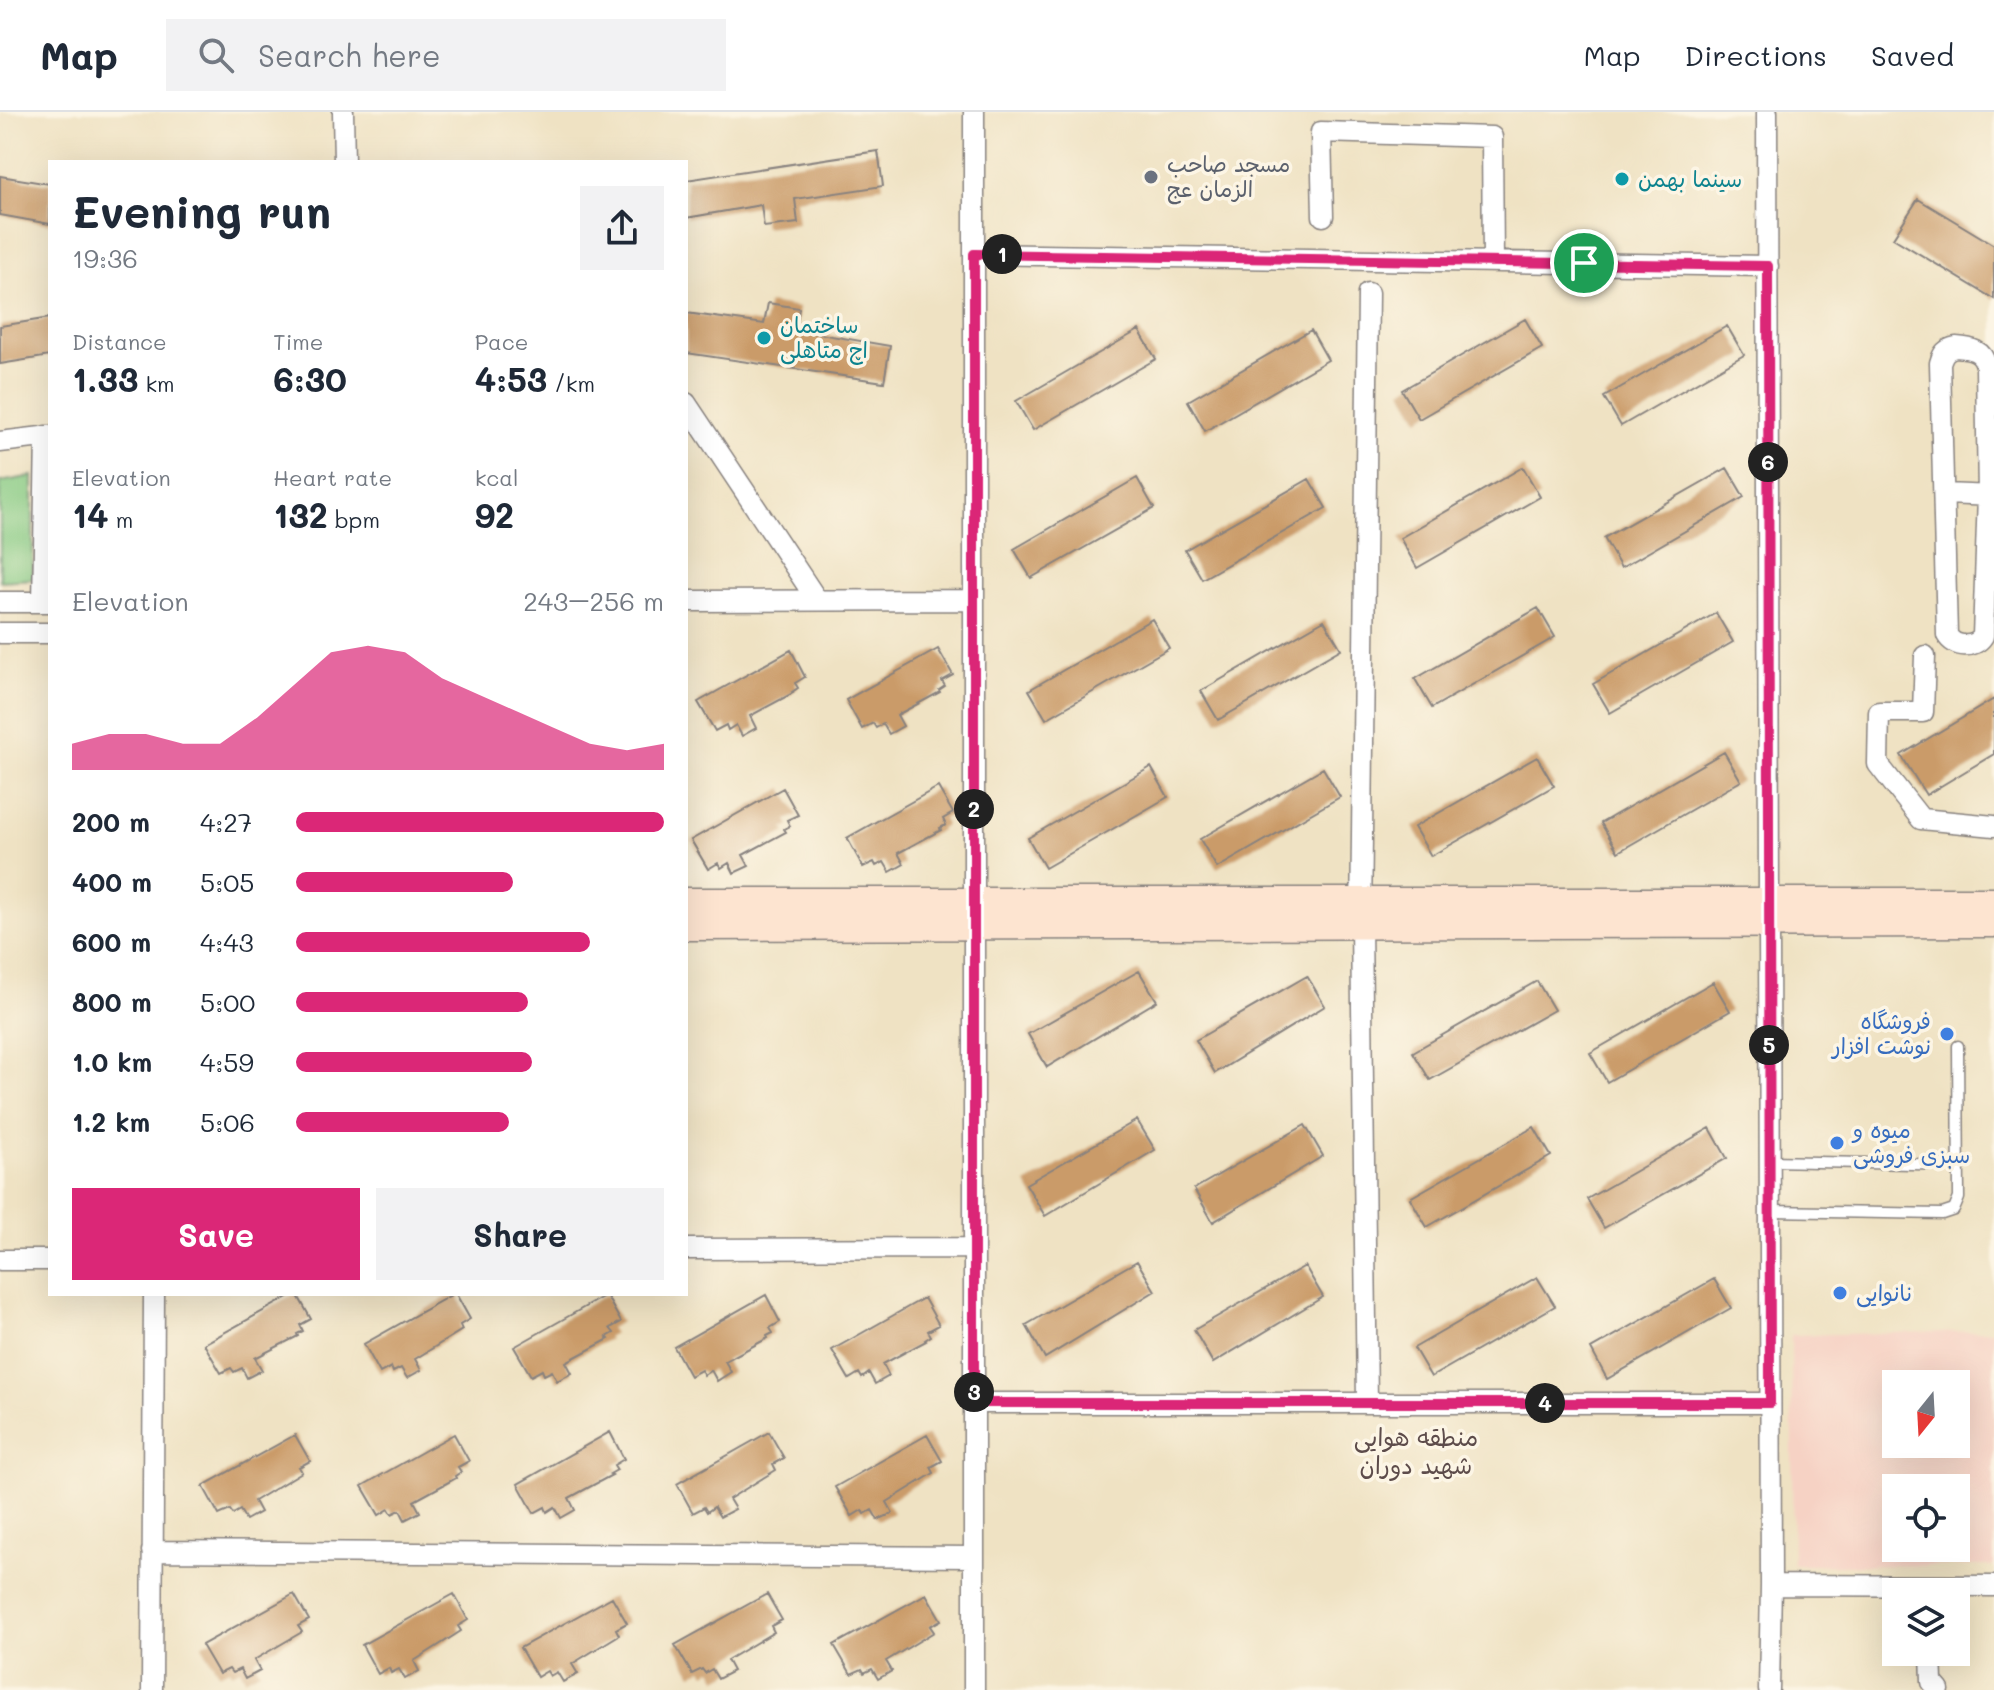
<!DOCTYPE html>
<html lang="en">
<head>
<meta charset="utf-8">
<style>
  body { margin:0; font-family:Mali,"Playpen Sans Arabic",sans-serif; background:#f2f2f3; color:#1f2937; height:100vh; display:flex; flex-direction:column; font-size:30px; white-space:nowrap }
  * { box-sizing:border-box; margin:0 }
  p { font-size:26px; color:#747a83 }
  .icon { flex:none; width:44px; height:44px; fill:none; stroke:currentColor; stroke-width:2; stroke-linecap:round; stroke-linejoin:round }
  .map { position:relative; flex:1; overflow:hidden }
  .drawer { position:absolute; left:48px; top:48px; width:640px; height:1136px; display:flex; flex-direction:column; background:#fff; border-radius:0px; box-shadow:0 8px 32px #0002 }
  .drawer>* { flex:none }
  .needle { width:52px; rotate:198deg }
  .fabs { position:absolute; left:1882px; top:1258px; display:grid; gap:16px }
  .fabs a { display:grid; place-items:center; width:88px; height:88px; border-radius:0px; background:#fff; box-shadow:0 8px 32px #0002; font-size:40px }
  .pin { position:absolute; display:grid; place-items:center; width:68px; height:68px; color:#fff; margin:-34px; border:4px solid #fff; border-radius:50%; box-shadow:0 2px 8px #0007 }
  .km { position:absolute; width:40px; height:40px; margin:-20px; border-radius:50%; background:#222; color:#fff; font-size:22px; line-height:40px; text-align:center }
  .round { display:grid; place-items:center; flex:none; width:84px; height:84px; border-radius:0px; background:#f2f2f3 }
  .head { display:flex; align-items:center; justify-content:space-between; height:136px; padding:0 24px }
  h1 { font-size:44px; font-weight:800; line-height:60px }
  .stats { display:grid; grid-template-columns:repeat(3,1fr); gap:12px; height:136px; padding:8px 24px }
  .stats div { display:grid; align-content:center }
  .stats b { font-size:34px; font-weight:800 }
  .stats small { font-size:22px; font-weight:400 }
  .stats p { font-size:22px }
  .chart { height:224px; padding:16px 24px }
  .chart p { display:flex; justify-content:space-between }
  .chart svg { width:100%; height:144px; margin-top:8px; fill:#db2777; opacity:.7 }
  .button { display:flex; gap:16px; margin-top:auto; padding:16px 24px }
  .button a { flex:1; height:92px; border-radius:0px; background:#db2777; color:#fff; font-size:32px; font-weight:800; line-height:92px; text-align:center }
  .button a+a { background:#f2f2f3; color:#1f2937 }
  ul { padding:0 24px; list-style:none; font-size:26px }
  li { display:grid; grid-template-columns:128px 96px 1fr; align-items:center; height:60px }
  li i { height:20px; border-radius:10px; background:#db2777 }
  header { display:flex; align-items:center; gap:48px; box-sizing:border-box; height:112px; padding:0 40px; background:#fff; border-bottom:2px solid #e0e1e3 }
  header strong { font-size:38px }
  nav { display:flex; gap:44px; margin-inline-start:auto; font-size:28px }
  .search { width:560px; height:72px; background:#f2f2f3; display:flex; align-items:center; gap:20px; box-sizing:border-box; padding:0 28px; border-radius:0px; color:#747a83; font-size:30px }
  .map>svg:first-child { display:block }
  .built { fill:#f6d2c4; fill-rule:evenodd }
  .green { fill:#88cb84; stroke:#557660; stroke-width:2 }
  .building { fill:#ca9b69 }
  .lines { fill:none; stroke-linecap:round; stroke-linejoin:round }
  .lane-casing { stroke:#88827f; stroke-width:13 }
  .street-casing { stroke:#88827f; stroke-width:23 }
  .secondary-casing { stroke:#88827f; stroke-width:31 }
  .lane { stroke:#fff; stroke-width:10 }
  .street { stroke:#fff; stroke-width:20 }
  .secondary { stroke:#fde4d0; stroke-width:28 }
  .route-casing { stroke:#fff; stroke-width:16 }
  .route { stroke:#db2777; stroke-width:10 }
  .worship-dot { fill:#6b7280; stroke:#fcf5e5; stroke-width:3 }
  .culture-dot { fill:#0f9aa8; stroke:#fcf5e5; stroke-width:3 }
  .shop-dot { fill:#3f7fe0; stroke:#fcf5e5; stroke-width:3 }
  .labels { text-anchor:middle; stroke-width:7; stroke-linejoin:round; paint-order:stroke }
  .worship-label { font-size:22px; fill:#5b616d; stroke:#fcf5e5; text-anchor:start }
  .culture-label { font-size:22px; fill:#0d838f; stroke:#fcf5e5; text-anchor:start }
  .shop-label { font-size:22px; fill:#366cbe; stroke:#fcf5e5; text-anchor:start }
  .neighbourhood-label { font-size:24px; fill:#5d4c4b; stroke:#fcf5e5 }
</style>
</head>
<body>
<header>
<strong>Map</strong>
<div class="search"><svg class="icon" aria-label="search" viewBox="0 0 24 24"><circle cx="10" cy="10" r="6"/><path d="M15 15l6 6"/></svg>Search here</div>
<nav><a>Map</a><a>Directions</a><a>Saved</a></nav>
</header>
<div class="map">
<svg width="1994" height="1578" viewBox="0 0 1994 1578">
  <rect width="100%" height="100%" fill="#fcf5e5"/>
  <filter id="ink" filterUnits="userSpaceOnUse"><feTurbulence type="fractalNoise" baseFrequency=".0125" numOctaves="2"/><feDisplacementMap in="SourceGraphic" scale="16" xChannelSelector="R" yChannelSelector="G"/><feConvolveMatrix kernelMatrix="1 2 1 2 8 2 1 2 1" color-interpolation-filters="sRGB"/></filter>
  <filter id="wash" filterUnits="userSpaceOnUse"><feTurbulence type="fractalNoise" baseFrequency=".006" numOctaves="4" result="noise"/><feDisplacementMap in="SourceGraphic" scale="32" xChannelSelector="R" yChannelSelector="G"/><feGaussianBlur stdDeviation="1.8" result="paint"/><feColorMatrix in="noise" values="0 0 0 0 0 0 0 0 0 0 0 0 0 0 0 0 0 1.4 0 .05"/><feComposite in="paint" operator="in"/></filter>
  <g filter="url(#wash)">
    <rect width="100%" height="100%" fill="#efe2c3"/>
    <path class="built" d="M1994,1219V1454L1793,1453L1791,1223ZM1896,1272H1956V1332H1896ZM1896,1376H1956V1436H1896Z"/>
    <path class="green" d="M33,364V467L0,469V370Z"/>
    <g id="blocks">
      <path class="building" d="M878,39L883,74L795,87L798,111L764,115L761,93L686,106V68Z
        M0,64L50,72V112L0,103Z
        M1918,87L1994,133V187L1893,126Z
        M768,191L799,196L796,218L890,234L884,270L686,241V201L764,212Z
        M50,206V244L0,252V214Z
        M1525,207L1542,236L1419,307L1402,278Z
        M1727,214L1744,243L1621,314L1604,285Z
        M1139,218L1156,247L1033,318L1016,289Z
        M1311,218L1328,248L1205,319L1188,289Z
        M1523,355L1540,385L1417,456L1400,426Z
        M1727,356L1744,385L1621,456L1604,426Z
        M1137,366L1154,396L1031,466L1014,437Z
        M1309,367L1326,396L1202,467L1185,438Z
        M1538,496L1555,525L1432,596L1415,567Z
        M1716,501L1733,530L1610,601L1593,572Z
        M1152,507L1169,536L1046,607L1029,578Z
        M1324,508L1341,537L1218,608L1201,579Z
        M938,537L953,563L942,569L945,574L939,578L940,580L897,603L903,614L889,622L883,612L876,616L873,611L862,617L846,588Z
        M791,538L805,565L795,571L798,576L792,580L793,581L750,604L756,616L742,624L736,613L728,618L726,613L715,619L698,590Z
        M1994,587V642L1926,683L1901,643Z
        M1724,640L1741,669L1618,740L1601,711Z
        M1537,645L1554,674L1431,744L1414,715Z
        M1151,655L1168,685L1045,756L1028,726Z
        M1323,656L1340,685L1217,756L1200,727Z
        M938,675L953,701L943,707L946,713L940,716L941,718L898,741L904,752L890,760L884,750L876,754L874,750L863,755L847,726Z
        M783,676L798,703L787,708L790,714L784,717L786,720L743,743L749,754L734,761L729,751L721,756L718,751L708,757L691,728Z
        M1139,859L1157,889L1047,955L1028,922Z
        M1307,864L1325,894L1215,961L1196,928Z
        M1537,869L1554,898L1430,968L1413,940Z
        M1713,870L1730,899L1607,970L1590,941Z
        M1137,1008L1155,1038L1045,1104L1026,1072Z
        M1305,1013L1323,1044L1213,1110L1194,1077Z
        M1534,1015L1551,1044L1427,1115L1410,1086Z
        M1710,1016L1727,1046L1604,1116L1587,1087Z
        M1137,1149L1155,1179L1045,1246L1026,1213Z
        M1305,1154L1323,1185L1213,1251L1194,1218Z
        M1537,1165L1555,1194L1431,1265L1414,1236Z
        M1714,1167L1731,1196L1607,1267L1591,1237Z
        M294,1182H297L311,1207L300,1213L303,1219L297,1222L298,1224L255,1246L262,1258L247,1266L242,1256L234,1260L231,1256L221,1261L204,1232Z
        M453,1182H456L470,1207L460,1213L462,1218L415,1247L421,1258L407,1266L401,1256L393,1260L391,1255L380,1261L364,1232Z
        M606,1183L621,1210L610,1216L614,1221L607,1225L609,1227L566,1250L572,1261L557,1269L552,1259L544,1263L542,1258L531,1264L514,1235Z
        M766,1183L780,1210L770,1216L773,1221L767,1224L768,1226L725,1249L731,1260L717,1269L711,1258L704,1263L701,1258L690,1264L674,1235Z
        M924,1186L939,1213L928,1219L931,1224L925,1228L926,1229L883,1252L889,1264L875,1272L869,1261L862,1266L859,1261L849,1267L832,1238Z
        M610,1320L624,1347L614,1353L617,1358L610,1362L612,1363L569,1386L575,1398L561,1406L555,1395L547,1400L545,1395L534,1401L518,1372Z
        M769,1320L784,1346L773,1352L776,1358L729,1387L735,1397L720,1405L714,1395L707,1400L704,1395L693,1401L677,1372Z
        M454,1322L469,1349L458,1355L461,1360L455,1364L456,1366L414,1389L420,1400L405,1408L400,1398L392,1402L389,1397L379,1403L362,1374Z
        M295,1323L310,1349L299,1355L302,1360L254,1389L260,1400L246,1408L240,1398L233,1402L230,1398L219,1403L203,1374Z
        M927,1323L942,1349L931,1355L934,1361L887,1390L893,1401L878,1408L872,1398L865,1402L862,1398L852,1404L835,1375Z
        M294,1482L309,1508L298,1514L302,1520L254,1548L260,1559L245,1567L240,1557L232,1561L229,1557L219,1562L202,1533Z
        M454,1482L468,1508L458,1514L461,1519L414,1549L419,1559L405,1567L399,1557L391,1561L389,1556L378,1562L362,1533Z
        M767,1482L782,1508L771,1514L774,1520L727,1548L733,1559L718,1567L712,1557L705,1561L702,1557L692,1562L675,1533Z
        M926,1482L941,1508L930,1514L934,1520L886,1549L892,1559L878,1567L872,1557L864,1561L862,1557L851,1562L834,1533Z
        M612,1485L627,1511L616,1517L619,1523L572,1552L578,1562L563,1570L557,1560L550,1564L547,1559L537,1565L520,1536Z"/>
    </g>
  </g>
  <g filter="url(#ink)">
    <use href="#blocks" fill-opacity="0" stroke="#88827f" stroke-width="2"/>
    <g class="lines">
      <defs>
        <path id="lane" d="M1770,1049L1959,1053
          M1770,1099L1942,1102L1954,1098L1959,1086L1958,934"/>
        <path id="street" d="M343,0L344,50
          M974,0V1578
          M1767,0L1769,790
          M1323,104L1321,20L1492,25L1493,150
          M974,142L1768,154
          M1956,235C1971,236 1983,238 1986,254L1988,384L1983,524C1975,537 1954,536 1947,523L1940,251C1943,241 1946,237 1956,235Z
          M686,291L817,488
          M0,330L50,324
          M1944,382L1994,384
          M686,489L974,488
          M0,490H50
          M43,490L46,324
          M0,521H50
          M1925,544L1923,600H1879L1878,652L1921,707L1994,714
          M1769,812L1771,1473L1769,1578
          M686,1137L974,1136
          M0,1148H50
          M974,1291H1770
          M1367,1291L1361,813L1368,181
          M152,1439L974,1445
          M1771,1473L1994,1474
          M1931,1540L1932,1570L1939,1578
          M152,1578L154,1182"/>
        <path id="secondary" d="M686,790H1994
          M686,814L1994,811"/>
      </defs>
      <use href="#lane" class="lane-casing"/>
      <use href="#street" class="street-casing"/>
      <use href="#secondary" class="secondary-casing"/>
      <use href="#lane" class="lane"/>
      <use href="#street" class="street"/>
      <use href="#secondary" class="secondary"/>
    </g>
  </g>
  <g class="lines" filter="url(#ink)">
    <defs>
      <path id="route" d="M974,142L1768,154L1770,1291H974Z"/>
    </defs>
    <use href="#route" class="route-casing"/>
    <use href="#route" class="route"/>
  </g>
  <circle class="worship-dot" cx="1151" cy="65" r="8"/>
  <g class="culture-dot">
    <circle cx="1622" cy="67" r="8"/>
    <circle cx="764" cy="226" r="8"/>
  </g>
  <g class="shop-dot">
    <circle cx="1947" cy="922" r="8"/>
    <circle cx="1837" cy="1031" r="8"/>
    <circle cx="1840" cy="1181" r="8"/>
  </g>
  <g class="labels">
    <g class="worship-label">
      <text x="1167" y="60">مسجد صاحب<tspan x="1167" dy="25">الزمان عج</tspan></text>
    </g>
    <g class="culture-label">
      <text x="1638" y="75">سینما بهمن</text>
      <text x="780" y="221">ساختمان<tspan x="780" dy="25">اچ متاهلی</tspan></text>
    </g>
    <g class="shop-label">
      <text x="1931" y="917" text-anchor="end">فروشگاه<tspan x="1931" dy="25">نوشت افزار</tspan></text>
      <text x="1853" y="1026">میوه و<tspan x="1853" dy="25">سبزی فروشی</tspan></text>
      <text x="1856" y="1189">نانوایی</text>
    </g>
    <g class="neighbourhood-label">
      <text x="1416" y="1334">منطقه هوایی<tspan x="1416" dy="28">شهید دوران</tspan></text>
    </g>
  </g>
</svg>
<div class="fabs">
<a><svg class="needle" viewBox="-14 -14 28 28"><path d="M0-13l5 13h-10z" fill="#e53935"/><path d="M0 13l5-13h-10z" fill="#747a83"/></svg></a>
<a><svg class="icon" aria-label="locate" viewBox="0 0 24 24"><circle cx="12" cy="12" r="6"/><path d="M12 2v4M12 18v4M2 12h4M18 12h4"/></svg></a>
<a><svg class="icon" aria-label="layers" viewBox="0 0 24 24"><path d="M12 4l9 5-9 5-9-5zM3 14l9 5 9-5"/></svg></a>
</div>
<div class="pin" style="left:1584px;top:151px;background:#1e9e55"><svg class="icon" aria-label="arrive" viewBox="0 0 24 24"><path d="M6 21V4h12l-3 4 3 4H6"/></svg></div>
<b class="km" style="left:1002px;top:142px">1</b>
<b class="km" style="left:974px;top:697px">2</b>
<b class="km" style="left:974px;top:1280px">3</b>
<b class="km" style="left:1545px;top:1291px">4</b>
<b class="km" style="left:1769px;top:933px">5</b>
<b class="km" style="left:1768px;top:350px">6</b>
<section class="drawer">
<div class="head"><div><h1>Evening run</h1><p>19:36</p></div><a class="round"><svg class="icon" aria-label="share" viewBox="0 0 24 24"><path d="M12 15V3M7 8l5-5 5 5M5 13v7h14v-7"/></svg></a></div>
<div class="stats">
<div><p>Distance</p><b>1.33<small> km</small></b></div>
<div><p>Time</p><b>6:30</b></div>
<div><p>Pace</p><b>4:53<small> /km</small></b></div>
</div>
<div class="stats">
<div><p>Elevation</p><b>14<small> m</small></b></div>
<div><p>Heart rate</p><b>132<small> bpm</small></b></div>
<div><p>kcal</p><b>92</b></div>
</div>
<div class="chart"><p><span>Elevation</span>243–256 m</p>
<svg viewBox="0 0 160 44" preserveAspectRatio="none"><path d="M0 44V36L10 33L20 33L30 36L40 36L50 28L60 18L70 8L80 6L90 8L100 16L110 21L120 26L130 31L140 36L150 38L160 36V44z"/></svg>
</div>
<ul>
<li><b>200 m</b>4:27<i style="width:100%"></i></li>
<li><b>400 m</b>5:05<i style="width:59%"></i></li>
<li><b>600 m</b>4:43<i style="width:80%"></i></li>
<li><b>800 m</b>5:00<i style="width:63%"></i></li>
<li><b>1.0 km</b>4:59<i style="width:64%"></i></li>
<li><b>1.2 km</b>5:06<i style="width:58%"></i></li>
</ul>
<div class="button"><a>Save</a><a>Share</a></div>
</section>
</div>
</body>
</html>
